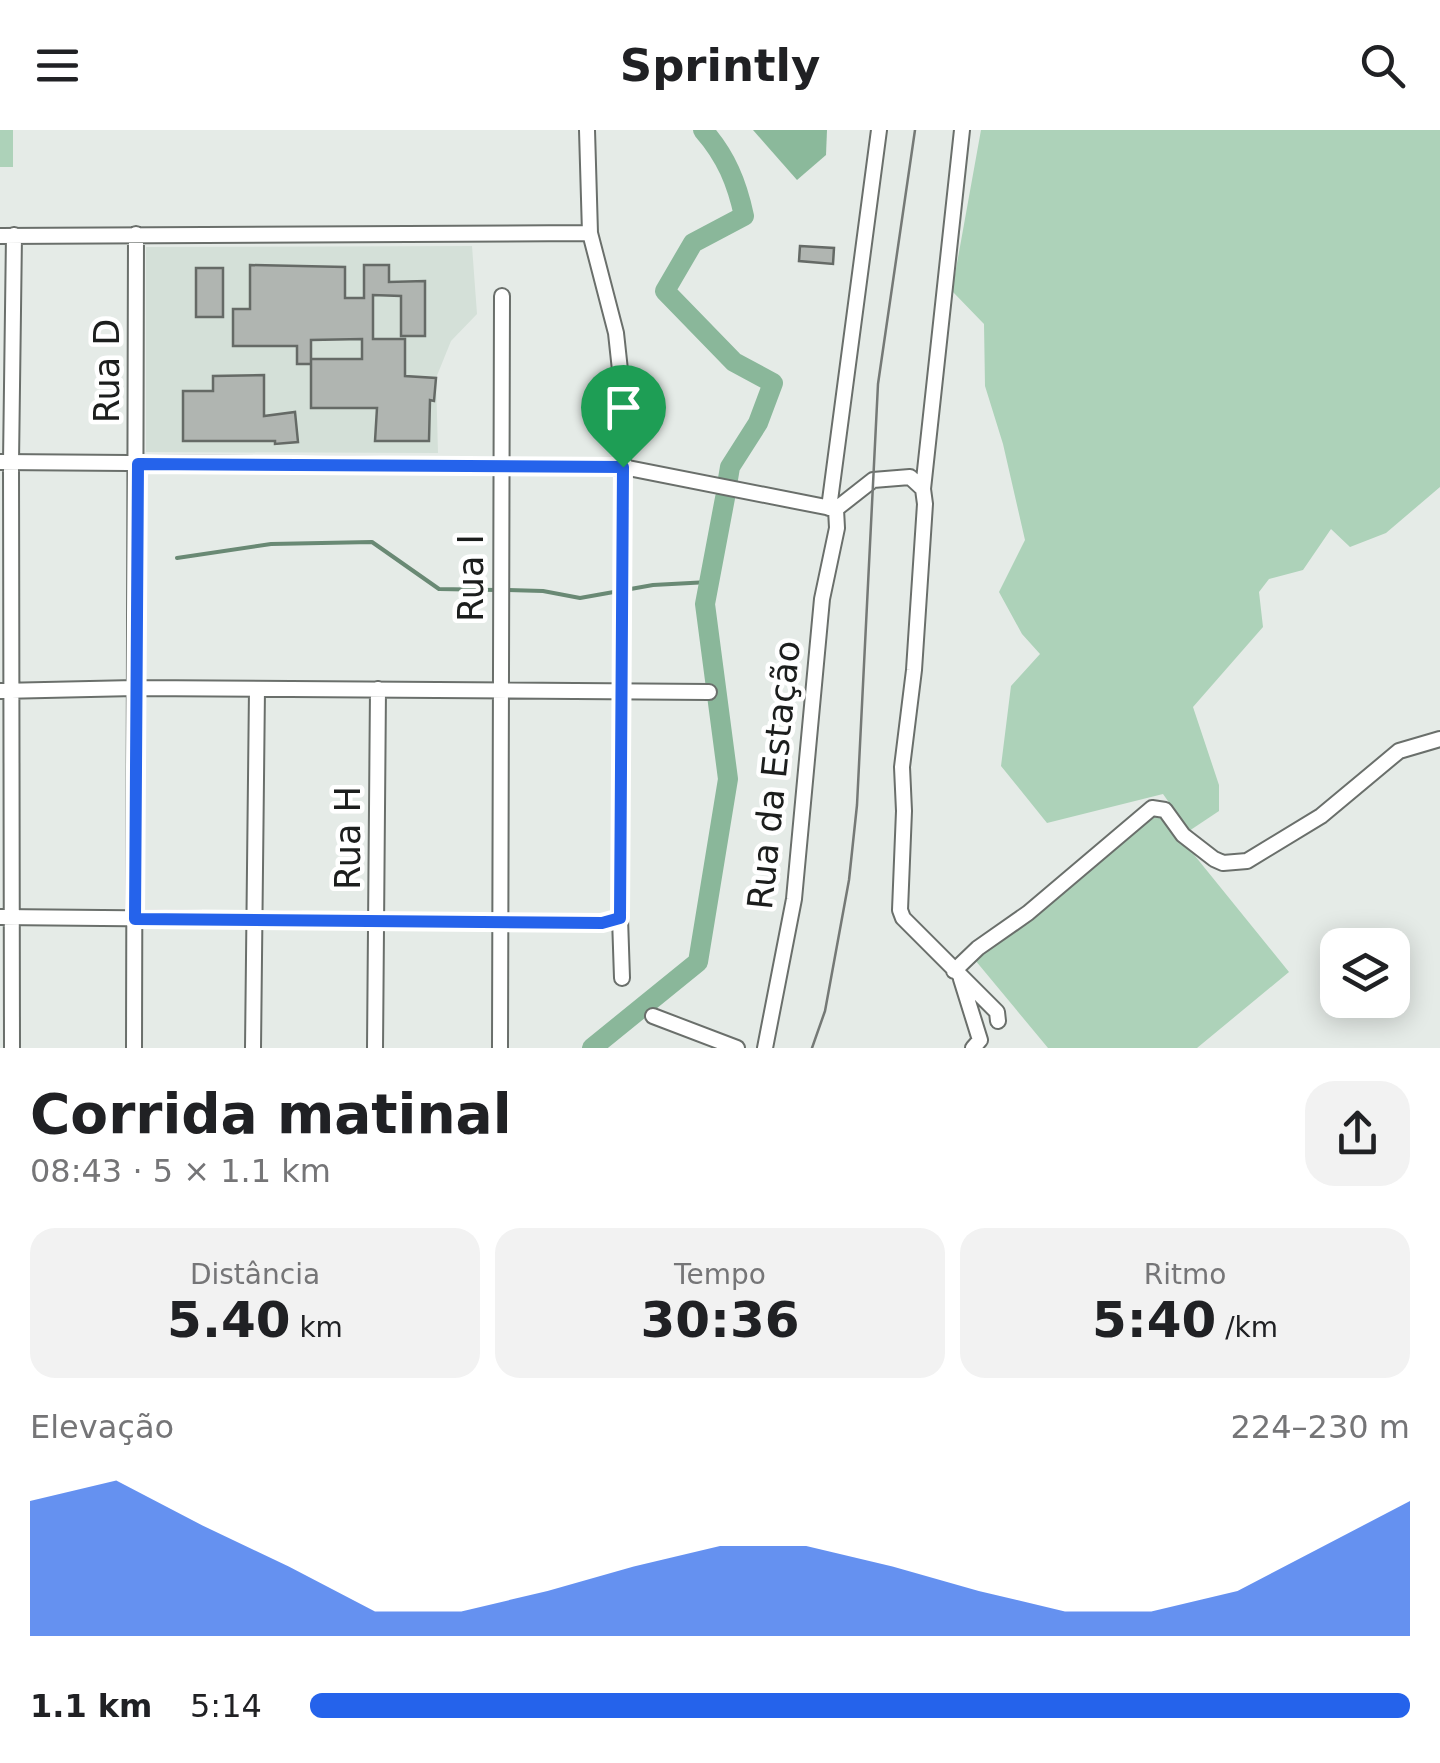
<!DOCTYPE html>
<html lang="pt">
<head>
<meta charset="utf-8">
<style>
  body { margin:0; font-family:"DejaVu Sans",sans-serif; background:#f2f2f2; color:#202124; height:100vh; display:flex; flex-direction:column; font-size:38px; white-space:nowrap }
  * { box-sizing:border-box; margin:0 }
  p { font-size:32px; color:#757577 }
  .icon { flex:none; width:55px; height:55px; fill:none; stroke:currentColor; stroke-width:2; stroke-linecap:round; stroke-linejoin:round }
  .map { position:relative; height:918px; overflow:hidden }
  .sheet { display:flex; flex-direction:column; background:#fff; flex:1 }
  .sheet>* { flex:none }
  .fabs { position:absolute; left:1320px; top:798px; display:grid; gap:20px }
  .fabs a { display:grid; place-items:center; width:90px; height:90px; border-radius:20px; background:#fff; box-shadow:0 5px 25px #0003; font-size:50px }
  .pin { position:absolute; display:grid; place-items:center; width:85px; height:85px; color:#fff; margin:-102px -42px; border-radius:50% 50% 50% 0; rotate:-45deg; box-shadow:0 0 10px #0007 }
  .pin .icon { rotate:45deg }
  .round { display:grid; place-items:center; flex:none; width:105px; height:105px; border-radius:30px; background:#f2f2f2 }
  .head { display:flex; align-items:center; justify-content:space-between; height:170px; padding:0 30px }
  h1 { font-size:55px; font-weight:800; line-height:75px }
  .metrics { display:grid; grid-template-columns:repeat(3,1fr); gap:15px; height:170px; padding:10px 30px }
  .metrics div { display:grid; align-content:center; border-radius:25px; background:#f2f2f2; text-align:center }
  .metrics b { font-size:50px; font-weight:800 }
  .metrics small { font-size:28px; font-weight:400 }
  .metrics p { font-size:28px }
  .chart { height:280px; padding:20px 30px }
  .chart p { display:flex; justify-content:space-between }
  .chart svg { width:100%; height:180px; margin-top:10px; fill:#2563eb; opacity:.7 }
  ul { padding:0 30px; list-style:none; font-size:32px }
  li { display:grid; grid-template-columns:160px 120px 1fr; align-items:center; height:75px }
  li i { height:25px; border-radius:12px; background:#2563eb }
  header { display:flex; justify-content:space-between; align-items:center; height:130px; padding:0 30px; background:#fff; font-size:45px; font-weight:800 }
  .map>svg:first-child { display:block }
  .built { fill:#d4e0d8 }
  .green { fill:#add2b9 }
  .forest { fill:#8bb99b }
  .lines { fill:none; stroke-linecap:round; stroke-linejoin:round }
  .stream { stroke:#698974; stroke-width:4 }
  .river { stroke:#8ab79a; stroke-width:20 }
  .building { fill:#b0b5b1; stroke:#656a66; stroke-width:2.5 }
  .street-casing { stroke:#6a6f6b; stroke-width:18 }
  .street { stroke:#fff; stroke-width:14 }
  .tram { stroke:#757976; stroke-width:2.5 }
  .route-casing { stroke:#fff; stroke-width:20 }
  .route { stroke:#2563eb; stroke-width:12 }
  .labels { text-anchor:middle; stroke-width:9; stroke-linejoin:round; paint-order:stroke }
  .street-label { font-size:35px; fill:#1c1e1d; stroke:#fff }
</style>
</head>
<body>
<header><svg class="icon" aria-label="menu" viewBox="0 0 24 24"><path d="M4 6h16M4 12h16M4 18h16"/></svg>Sprintly<svg class="icon" aria-label="search" viewBox="0 0 24 24"><circle cx="10" cy="10" r="6"/><path d="M15 15l6 6"/></svg></header>
<div class="map">
<svg width="1440" height="918" viewBox="0 0 1440 918">
  <rect width="100%" height="100%" fill="#e5ebe7"/>
  <path class="built" d="M472,116L477,184L451,211L436,248L438,323L146,322V117Z"/>
  <path class="green" d="M0,0H13V37H0Z
    M981,0H1440V357L1386,403L1350,417L1331,399L1303,440L1269,449L1259,462L1263,497L1193,577L1219,655V681L1189,701L1163,664L1047,693L1001,636L1011,556L1040,524L1022,504L999,462L1025,410L1003,314L985,256L984,194L952,161Z
    M1157,679L1289,842L1197,918H1048L975,830Z"/>
  <path class="forest" d="M753,0H827L826,25L797,50Z"/>
  <g class="lines">
    <path class="stream" d="M177,428L271,414L372,412L439,459L496,460
      M506,460L543,461L580,468L653,455L709,452"/>
    <path class="river" d="M703,0C726,26 737,53 744,86L693,113L665,161L734,232L773,253L758,293L730,337L728,349
      M592,918L698,832L728,649L705,474L725,368"/>
  </g>
  <path class="building" d="M800,116L834,118L833,134L799,131Z
    M250,135L345,137V168H364V135H389V152L425,151V206H401V166L373,165V209H405V246L436,248L434,271L430,270L429,311H375L377,278H311V229H362V209L311,210V234H297V216H233V179H250Z
    M196,138H223V187H196Z
    M264,245V286L295,282L298,312L275,314V311H183V261H213V246Z"/>
  <g class="lines">
    <defs>
      <path id="street" d="M0,106L590,103
        M0,332L623,337L836,379L873,350L910,347L923,359L925,374L914,540L902,637L904,681L900,780L903,788L997,882L998,891
        M923,359L962,0
        M829,378L879,0
        M0,561L135,558L709,562
        M0,787L602,793L620,788L623,268L616,203L590,103L587,0
        M620,788L622,848
        M954,841L978,818L1028,783L1152,678L1165,680L1183,705L1214,729L1223,733L1247,731L1321,686L1399,621L1440,609
        M961,849L980,910L973,918
        M653,886L737,918
        M12,918L11,332L14,105
        M134,918L136,104
        M253,918L257,559
        M375,918L378,559
        M500,918L502,166
        M765,918L794,769L822,469L837,398L836,379"/>
    </defs>
    <use href="#street" class="street-casing"/>
    <use href="#street" class="street"/>
    <path class="tram" d="M812,918L825,881L849,750L857,675L878,254L915,0"/>
  </g>
  <g class="lines">
    <defs>
      <path id="route" d="M138,334L623,337L620,788L602,793L135,789Z"/>
    </defs>
    <use href="#route" class="route-casing"/>
    <use href="#route" class="route"/>
  </g>
  <g class="labels">
    <g class="street-label">
      <text transform="translate(107 241) rotate(-90)" y="12">Rua D</text>
      <text transform="translate(471 448) rotate(-90)" y="12">Rua I</text>
      <text transform="translate(774 645) rotate(-84)" y="12">Rua da Estação</text>
      <text transform="translate(348 708) rotate(-90)" y="12">Rua H</text>
    </g>
  </g>
</svg>
<div class="fabs">
<a><svg class="icon" aria-label="layers" viewBox="0 0 24 24"><path d="M12 4l9 5-9 5-9-5zM3 14l9 5 9-5"/></svg></a>
</div>
<div class="pin" style="left:623px;top:337px;background:#1e9e55"><svg class="icon" aria-label="arrive" viewBox="0 0 24 24"><path d="M6 21V4h12l-3 4 3 4H6"/></svg></div>
</div>
<section class="sheet">
<div class="head"><div><h1>Corrida matinal</h1><p>08:43 · 5 × 1.1 km</p></div><a class="round"><svg class="icon" aria-label="share" viewBox="0 0 24 24"><path d="M12 15V3M7 8l5-5 5 5M5 13v7h14v-7"/></svg></a></div>
<div class="metrics">
<div><p>Distância</p><b>5.40<small> km</small></b></div>
<div><p>Tempo</p><b>30:36</b></div>
<div><p>Ritmo</p><b>5:40<small> /km</small></b></div>
</div>
<div class="chart"><p><span>Elevação</span>224–230 m</p>
<svg viewBox="0 0 160 44" preserveAspectRatio="none"><path d="M0 44V11L10 6L20 17L30 27L40 38L50 38L60 33L70 27L80 22L90 22L100 27L110 33L120 38L130 38L140 33L150 22L160 11V44z"/></svg>
</div>
<ul>
<li><b>1.1 km</b>5:14<i style="width:100%"></i></li>
</ul>
</section>
</body>
</html>
